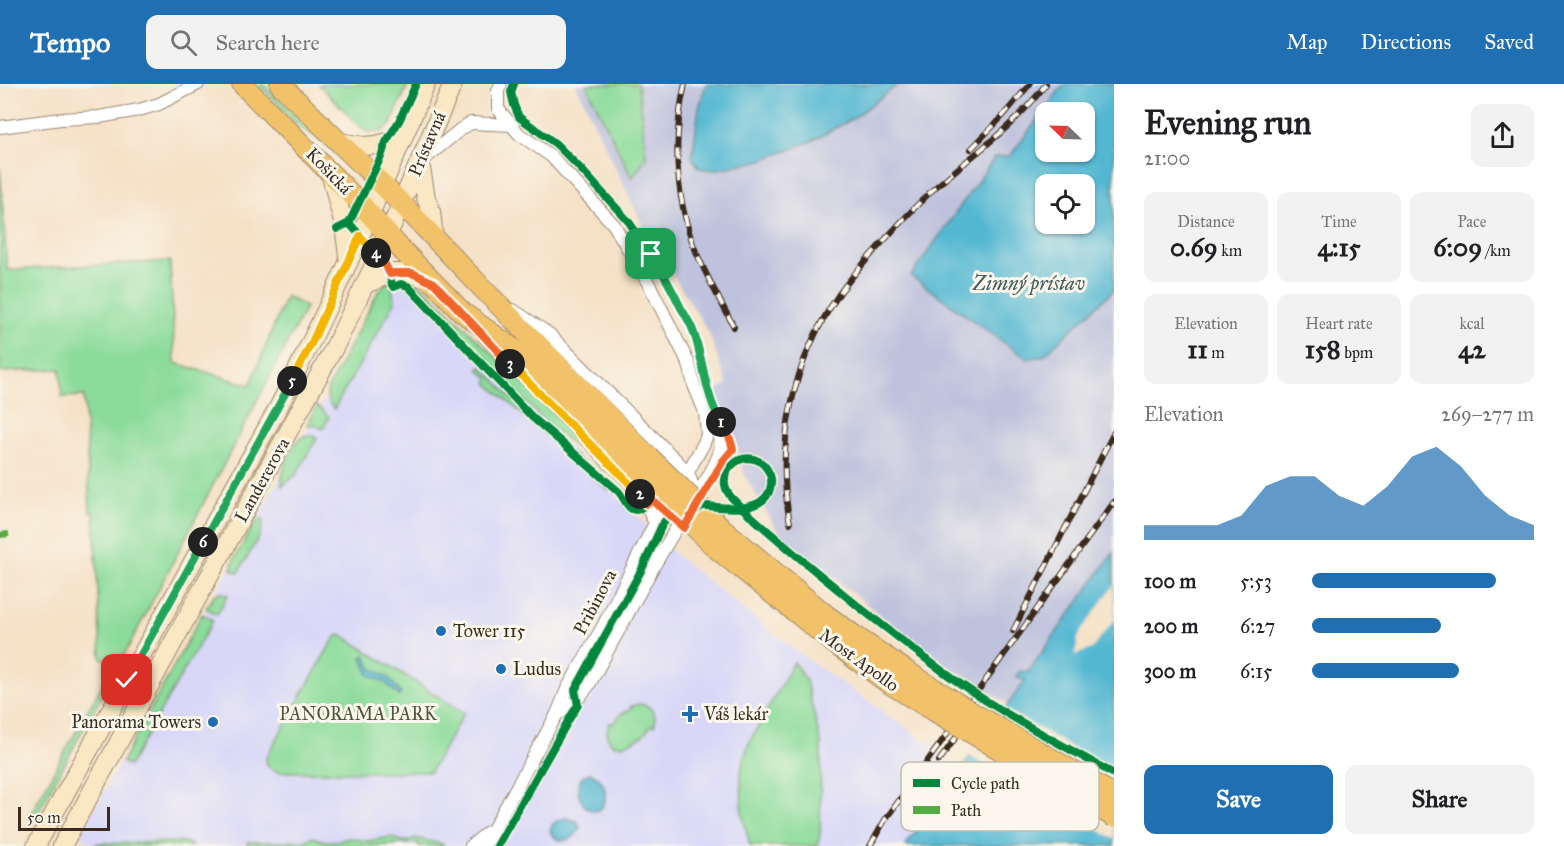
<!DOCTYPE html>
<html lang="en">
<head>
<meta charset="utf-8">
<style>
  body { margin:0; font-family:"IM FELL Great Primer",serif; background:#f2f2f2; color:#202124; height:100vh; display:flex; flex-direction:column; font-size:22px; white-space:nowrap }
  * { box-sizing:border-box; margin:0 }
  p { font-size:20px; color:#757577 }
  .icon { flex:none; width:33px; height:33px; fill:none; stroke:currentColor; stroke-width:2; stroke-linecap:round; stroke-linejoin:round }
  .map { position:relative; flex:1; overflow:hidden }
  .panel { display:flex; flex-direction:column; background:#fff; width:450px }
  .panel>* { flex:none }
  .needle { width:39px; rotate:293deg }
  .fabs { position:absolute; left:1035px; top:18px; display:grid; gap:12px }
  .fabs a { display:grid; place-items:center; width:60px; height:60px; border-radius:12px; background:#fff; box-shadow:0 2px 4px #0004; font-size:30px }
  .scale { position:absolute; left:18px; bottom:15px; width:92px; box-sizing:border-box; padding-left:6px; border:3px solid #3b2a1e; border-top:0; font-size:16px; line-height:21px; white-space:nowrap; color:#3b2a1e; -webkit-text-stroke:4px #fbf7ec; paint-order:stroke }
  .pin { position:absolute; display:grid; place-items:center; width:51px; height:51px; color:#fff; margin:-26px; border-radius:12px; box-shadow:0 3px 9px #0006 }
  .km { position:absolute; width:30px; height:30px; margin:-15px; border-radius:50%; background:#222; color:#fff; font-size:16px; line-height:30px; text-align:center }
  .round { display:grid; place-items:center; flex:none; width:63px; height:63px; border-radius:12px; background:#f2f2f2 }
  .summary { display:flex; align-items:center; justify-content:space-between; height:102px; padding:0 30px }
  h1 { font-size:33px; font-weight:700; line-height:45px }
  .figures { display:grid; grid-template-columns:repeat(3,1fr); gap:9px; height:102px; padding:6px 30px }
  .figures div { display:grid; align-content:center; border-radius:12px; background:#f2f2f2; text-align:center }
  .figures b { font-size:26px; font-weight:700 }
  .figures small { font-size:16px; font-weight:400 }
  .figures p { font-size:16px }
  .chart { height:168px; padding:12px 30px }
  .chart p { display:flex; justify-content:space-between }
  .chart svg { width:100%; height:108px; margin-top:6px; fill:#1f6fb2; opacity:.7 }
  .button { display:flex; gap:12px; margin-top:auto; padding:12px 30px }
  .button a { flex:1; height:69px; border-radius:12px; background:#1f6fb2; color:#fff; font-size:24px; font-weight:700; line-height:69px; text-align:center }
  .button a+a { background:#f2f2f2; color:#202124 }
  ul { padding:0 30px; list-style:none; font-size:20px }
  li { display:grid; grid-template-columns:96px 72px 1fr; align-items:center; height:45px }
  li i { height:15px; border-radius:8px; background:#1f6fb2 }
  header { display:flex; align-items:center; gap:36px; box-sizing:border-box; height:84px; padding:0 30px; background:#1f6fb2; color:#fff }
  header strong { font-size:28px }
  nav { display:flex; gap:33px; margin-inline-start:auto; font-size:21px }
  .search { width:420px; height:54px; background:#f2f2f2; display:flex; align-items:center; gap:15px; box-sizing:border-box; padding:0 21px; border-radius:12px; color:#757577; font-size:22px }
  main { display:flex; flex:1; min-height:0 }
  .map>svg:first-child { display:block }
  .built { fill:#d8d7f8 }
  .industrial { fill:#bfc2dd }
  .green { fill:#8bdb9a; stroke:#63825c; stroke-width:1.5 }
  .water { fill:#53b7d2; stroke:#477078; stroke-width:1.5; fill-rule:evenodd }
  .pier { fill:#f5e1c6 }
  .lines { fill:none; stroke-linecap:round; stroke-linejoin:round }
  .street-casing { stroke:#988672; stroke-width:14 }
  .secondary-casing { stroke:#988672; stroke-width:20 }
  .primary-casing { stroke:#988672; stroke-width:22 }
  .street { stroke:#fff; stroke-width:12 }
  .secondary { stroke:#fae7c3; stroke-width:18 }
  .primary { stroke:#f2c26a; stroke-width:20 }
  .rail-casing { stroke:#3b2a1e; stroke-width:6 }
  .rail { stroke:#fbf7ec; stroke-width:4; stroke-dasharray:11; stroke-linecap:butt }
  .primary-bridge-casing { stroke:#988672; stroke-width:22; stroke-linecap:butt }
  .primary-bridge { stroke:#f2c26a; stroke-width:20 }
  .quiet { stroke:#55ab43; stroke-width:6; stroke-dasharray:12 6; stroke-linecap:butt }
  .cycleway-casing { stroke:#fbf7ec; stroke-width:11 }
  .cycleway { stroke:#00873e; stroke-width:8 }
  .split-1-casing { stroke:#fff; stroke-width:12 }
  .split-2-casing { stroke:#fff; stroke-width:12 }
  .split-3-casing { stroke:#fff; stroke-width:12 }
  .split-4-casing { stroke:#fff; stroke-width:12 }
  .split-5-casing { stroke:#fff; stroke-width:12 }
  .split-6-casing { stroke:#fff; stroke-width:12 }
  .split-7-casing { stroke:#fff; stroke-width:12 }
  .split-1 { stroke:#22a559; stroke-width:8 }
  .split-2 { stroke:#f0652b; stroke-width:8 }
  .split-3 { stroke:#f5b400; stroke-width:8 }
  .split-4 { stroke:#f0652b; stroke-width:8 }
  .split-5 { stroke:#f5b400; stroke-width:8 }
  .split-6 { stroke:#22a559; stroke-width:8 }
  .split-7 { stroke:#22a559; stroke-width:8 }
  .poi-dot { fill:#1f6fb2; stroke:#fbf7ec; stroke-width:2 }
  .labels { text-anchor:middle; stroke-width:6; stroke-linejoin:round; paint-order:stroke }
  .street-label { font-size:18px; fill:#3b2a1e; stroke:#fbf7ec }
  .poi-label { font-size:18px; fill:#3b2a1e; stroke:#fbf7ec; text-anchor:start }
  .park-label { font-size:18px; fill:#4f563d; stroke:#fbf7ec }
  .water-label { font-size:20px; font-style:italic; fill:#435b5d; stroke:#fbf7ec }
  .key { fill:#fbf7ec; stroke:#c1baae; stroke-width:1.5 }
  .key-label { font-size:16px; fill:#3b2a1e }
</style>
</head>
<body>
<header>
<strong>Tempo</strong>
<div class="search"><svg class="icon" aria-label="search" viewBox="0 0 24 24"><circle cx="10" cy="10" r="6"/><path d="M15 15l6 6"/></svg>Search here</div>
<nav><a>Map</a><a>Directions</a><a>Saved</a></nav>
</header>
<main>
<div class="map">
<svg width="1114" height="762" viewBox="0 0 1114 762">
  <rect width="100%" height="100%" fill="#fbf7ec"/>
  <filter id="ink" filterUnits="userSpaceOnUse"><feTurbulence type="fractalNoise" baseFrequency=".0167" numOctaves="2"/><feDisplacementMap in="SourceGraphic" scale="12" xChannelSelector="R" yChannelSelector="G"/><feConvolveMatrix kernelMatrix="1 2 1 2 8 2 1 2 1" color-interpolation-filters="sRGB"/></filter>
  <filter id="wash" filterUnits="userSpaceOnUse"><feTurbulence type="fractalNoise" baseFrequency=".008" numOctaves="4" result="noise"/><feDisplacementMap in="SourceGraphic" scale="24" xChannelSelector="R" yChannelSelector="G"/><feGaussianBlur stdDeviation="1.35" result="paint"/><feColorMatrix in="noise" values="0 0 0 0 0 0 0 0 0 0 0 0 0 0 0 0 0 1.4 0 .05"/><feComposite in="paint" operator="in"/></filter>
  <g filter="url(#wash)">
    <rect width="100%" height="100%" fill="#f5e1c6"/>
    <path class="built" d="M400,194L678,473L796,567L931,661L960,687L905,762H97L79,752L381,215Z"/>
    <path class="industrial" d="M576,0H706L699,24L692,73L759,77L812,57L852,35L899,0H1064L1010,73L911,192L1043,272L1114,206V468L1028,589L1020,587L1017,592L1026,596L1008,620L932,572L781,452L746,394L733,353L712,309L727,300L709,249L645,146Z"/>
    <path class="green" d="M263,0L285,21L305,34L364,91L362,95L324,59L300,43L260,2Z
      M323,0H408L390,42L380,48H369L360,42L319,1Z
      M586,0H638L646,73L632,94Z
      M0,83L7,186L170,177L175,279L250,301L286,212L306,223L118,583L101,574L94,428H90V426L84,312L62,313L60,285L0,288Z
      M410,195L424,203L535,311L608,386L605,387L601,384L544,337Z
      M388,197L391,201L395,218L334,325C327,318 326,313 328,304L378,208Z
      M481,282L539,342L611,403L609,406L487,299L489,295L478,285Z
      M317,322L329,333L323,345L313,340L307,341Z
      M307,351H312L317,354L296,391L282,402C281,386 291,356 307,351Z
      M261,435H264L260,451L238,489L231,485L233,481L232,479L254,440Z
      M220,508L228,511L217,530L206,524L214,511Z
      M202,530L213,536L129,682L122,678Z
      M339,551L345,553L464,629L430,688H278C271,685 266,683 266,674L329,563L336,553Z
      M794,578L806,597L821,660L820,752L817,762H750L742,728L741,689L743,678L749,659Z
      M103,599L105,606L31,741V729Z
      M638,620C650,620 658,629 654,642L651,641C645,652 636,658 623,660V661C607,663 605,651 609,638L613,640L621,630L631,625L630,623Z
      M312,753L325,757H337L349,754L368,757L390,753L402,757H410L414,754L443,760V762H419V759L371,762H248V758H284L292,756L303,758Z
      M185,758L193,762H94L99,759Z"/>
    <path class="water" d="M706,0H899L852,35L812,57L759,77L712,86L699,84L692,73L699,24Z
      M1064,0H1114V206L1043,272L1027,275L911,192L995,73L1010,72ZM1046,28H1084V68H1046ZM1046,100H1084V140H1046Z
      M1114,468V762H905L1025,597L1016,592L1020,587L1028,588Z
      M365,571L371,584L388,593L401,609L399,612L386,599L369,591L362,574Z
      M591,689C593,690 597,692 599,694C606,702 609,717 600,725C584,737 565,693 591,689Z
      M566,734L577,737L580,743C576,758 556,762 550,747C552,738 557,736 566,734Z"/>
    <path class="pier" d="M1114,501V536L1092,565L1075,571L1078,554L1081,547Z
      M1002,623L1114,688V755L968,671Z"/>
  </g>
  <g filter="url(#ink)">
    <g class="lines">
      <defs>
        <path id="street" d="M501,0L498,7V25L519,50L551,72L614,141L651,204L689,280L694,301L705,328L707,351L704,359L684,395
          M0,43L61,35L99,33L139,26L159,20L198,0
          M423,76L461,45L471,39L511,41
          M513,226L549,250L688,388L696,412
          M484,252L638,407L655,439
          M696,412C704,400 720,375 721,360C721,350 713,339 707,330
          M558,630L577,616L589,601L655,480L680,438
          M471,762L488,748
          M484,762L557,630L567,605L602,544L655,439L665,424"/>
        <path id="secondary" d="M339,58L364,62L376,61L403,54
          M420,78L426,114L431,127L434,153
          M330,88L344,142L349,178
          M366,200L393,189H412L432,198
          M36,762L279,322C333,217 380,109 426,0
          M62,762L335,262L380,169L453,0"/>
        <path id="primary" d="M242,0L357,116L399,163L463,229L525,273L631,381
          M280,0L402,120L485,207L645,369"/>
      </defs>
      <use href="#street" class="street-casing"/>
      <use href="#secondary" class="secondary-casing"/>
      <use href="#primary" class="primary-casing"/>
      <use href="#street" class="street"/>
      <use href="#secondary" class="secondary"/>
      <use href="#primary" class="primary"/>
      <defs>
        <path id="rail" d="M685,0C673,53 675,108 693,160C704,189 720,216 734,243
          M971,65L1002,33L1030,0
          M790,439C775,359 792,278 839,210C854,189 872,170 889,151C905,134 920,117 937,102C975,69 1016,41 1046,0
          M1013,547L1114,348
          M939,677L967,638
          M870,762L885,736L1114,418"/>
      </defs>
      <use href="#rail" class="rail-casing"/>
      <use href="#rail" class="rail"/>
      <defs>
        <path id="primary-bridge" d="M645,369L723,445L826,531L859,555L911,590L973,629L1114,711
          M631,381L718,466L835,560L887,598L924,621L1114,733"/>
      </defs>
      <use href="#primary-bridge" class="primary-bridge-casing"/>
      <use href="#primary-bridge" class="primary-bridge"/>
      <path class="quiet" d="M0,451L9,450"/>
      <defs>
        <path id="cycleway" d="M349,139L381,73L386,58L399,37L416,0
          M337,145L349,139L384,178L388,184L392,201L394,203L401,200L408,202L533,334L618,407C625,414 628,430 639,425C644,423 648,419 652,416L684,444L723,377L733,365L730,355L713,325L709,312L707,296L693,247L663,188L629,138L579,83L556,60L519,33L514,21L511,8L514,0
          M694,428L702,422H706C724,423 759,430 769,408C771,403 772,396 770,391C767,383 761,377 754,375C738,371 723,385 725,401C726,409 732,414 738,420C776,456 818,489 859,523C894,550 928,578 965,603C1012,635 1064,662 1114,690
          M497,762L571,632L578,621L575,606L642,485L662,441L669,431"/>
      </defs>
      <use href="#cycleway" class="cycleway-casing"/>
      <use href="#cycleway" class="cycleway"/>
    </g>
  </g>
  <g class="lines" filter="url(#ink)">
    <defs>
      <path id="split-1" d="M651,170C662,187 672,205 681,224C686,232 691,240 694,249C704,279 705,311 721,338"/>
      <path id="split-2" d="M640,410L646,420L652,416L684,444L723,377L733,365L730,355L721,338"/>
      <path id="split-3" d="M510,280L640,410"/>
      <path id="split-4" d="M376,169L384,178L390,190L393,189H412L434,199L510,280"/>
      <path id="split-5" d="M292,297L313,256L360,152L376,169"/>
      <path id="split-6" d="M203,458L292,297"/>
      <path id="split-7" d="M127,596L203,458"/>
    </defs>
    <use href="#split-1" class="split-1-casing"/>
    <use href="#split-2" class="split-2-casing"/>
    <use href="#split-3" class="split-3-casing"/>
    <use href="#split-4" class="split-4-casing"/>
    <use href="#split-5" class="split-5-casing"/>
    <use href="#split-6" class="split-6-casing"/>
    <use href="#split-7" class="split-7-casing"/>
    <use href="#split-1" class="split-1"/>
    <use href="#split-2" class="split-2"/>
    <use href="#split-3" class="split-3"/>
    <use href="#split-4" class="split-4"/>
    <use href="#split-5" class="split-5"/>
    <use href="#split-6" class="split-6"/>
    <use href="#split-7" class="split-7"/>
  </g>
  <g class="poi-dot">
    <circle cx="441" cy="547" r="6"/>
    <circle cx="501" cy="585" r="6"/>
    <path d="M687 621h6v6h6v6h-6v6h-6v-6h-6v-6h6z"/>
    <circle cx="213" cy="638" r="6"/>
  </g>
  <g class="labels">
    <g class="street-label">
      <text transform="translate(427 60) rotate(-67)" y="6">Prístavná</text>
      <text transform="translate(329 87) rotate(46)" y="6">Košická</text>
      <text transform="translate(262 396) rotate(-61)" y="6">Landererova</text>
      <text transform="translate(595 518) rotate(-62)" y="6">Pribinova</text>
      <text transform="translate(859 576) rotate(36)" y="6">Most Apollo</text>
    </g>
    <g class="poi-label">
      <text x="453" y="553">Tower 115</text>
      <text x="513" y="591">Ludus</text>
      <text x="704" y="636">Váš lekár</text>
      <text x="201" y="644" text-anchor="end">Panorama Towers</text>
    </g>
    <g class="park-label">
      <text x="358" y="636">PANORAMA PARK</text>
    </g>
    <g class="water-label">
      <text x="1029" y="206">Zimný prístav</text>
    </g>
  </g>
  <rect x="901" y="678" width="198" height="69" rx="9" class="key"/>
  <rect x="913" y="695" width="27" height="8" fill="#00873e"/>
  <rect x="913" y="722" width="27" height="8" fill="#55ab43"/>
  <g class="key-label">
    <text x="951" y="705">Cycle path</text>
    <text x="951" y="732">Path</text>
  </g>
</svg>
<div class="fabs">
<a><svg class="needle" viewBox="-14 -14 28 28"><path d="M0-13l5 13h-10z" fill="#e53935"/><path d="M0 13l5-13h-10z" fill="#757577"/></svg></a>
<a><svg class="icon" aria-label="locate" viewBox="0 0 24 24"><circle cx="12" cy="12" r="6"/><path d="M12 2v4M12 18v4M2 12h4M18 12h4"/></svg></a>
</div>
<div class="scale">50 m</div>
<div class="pin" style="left:651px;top:170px;background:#1e9e55"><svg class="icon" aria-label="arrive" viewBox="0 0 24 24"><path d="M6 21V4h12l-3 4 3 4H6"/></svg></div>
<div class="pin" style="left:127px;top:596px;background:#d93025"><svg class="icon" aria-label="check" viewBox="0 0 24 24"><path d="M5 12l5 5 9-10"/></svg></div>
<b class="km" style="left:721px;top:338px">1</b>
<b class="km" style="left:640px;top:410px">2</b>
<b class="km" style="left:510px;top:280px">3</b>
<b class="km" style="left:376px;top:169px">4</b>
<b class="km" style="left:292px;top:297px">5</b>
<b class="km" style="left:203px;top:458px">6</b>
</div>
<section class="panel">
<div class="summary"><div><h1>Evening run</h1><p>21:00</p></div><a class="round"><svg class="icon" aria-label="share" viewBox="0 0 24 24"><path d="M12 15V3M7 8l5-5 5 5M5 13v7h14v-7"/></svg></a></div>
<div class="figures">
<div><p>Distance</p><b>0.69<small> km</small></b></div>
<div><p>Time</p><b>4:15</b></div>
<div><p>Pace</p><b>6:09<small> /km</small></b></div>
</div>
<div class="figures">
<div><p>Elevation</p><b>11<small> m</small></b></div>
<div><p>Heart rate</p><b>158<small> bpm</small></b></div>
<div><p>kcal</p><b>42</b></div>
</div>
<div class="chart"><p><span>Elevation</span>269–277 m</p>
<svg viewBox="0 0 160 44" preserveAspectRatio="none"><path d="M0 44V38L10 38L20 38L30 38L40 34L50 22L60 18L70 18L80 26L90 30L100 22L110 10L120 6L130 14L140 26L150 34L160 38V44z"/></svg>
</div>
<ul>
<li><b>100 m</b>5:53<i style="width:83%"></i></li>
<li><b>200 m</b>6:27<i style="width:58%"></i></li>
<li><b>300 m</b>6:15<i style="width:66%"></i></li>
</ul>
<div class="button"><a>Save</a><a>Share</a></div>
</section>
</main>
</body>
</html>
